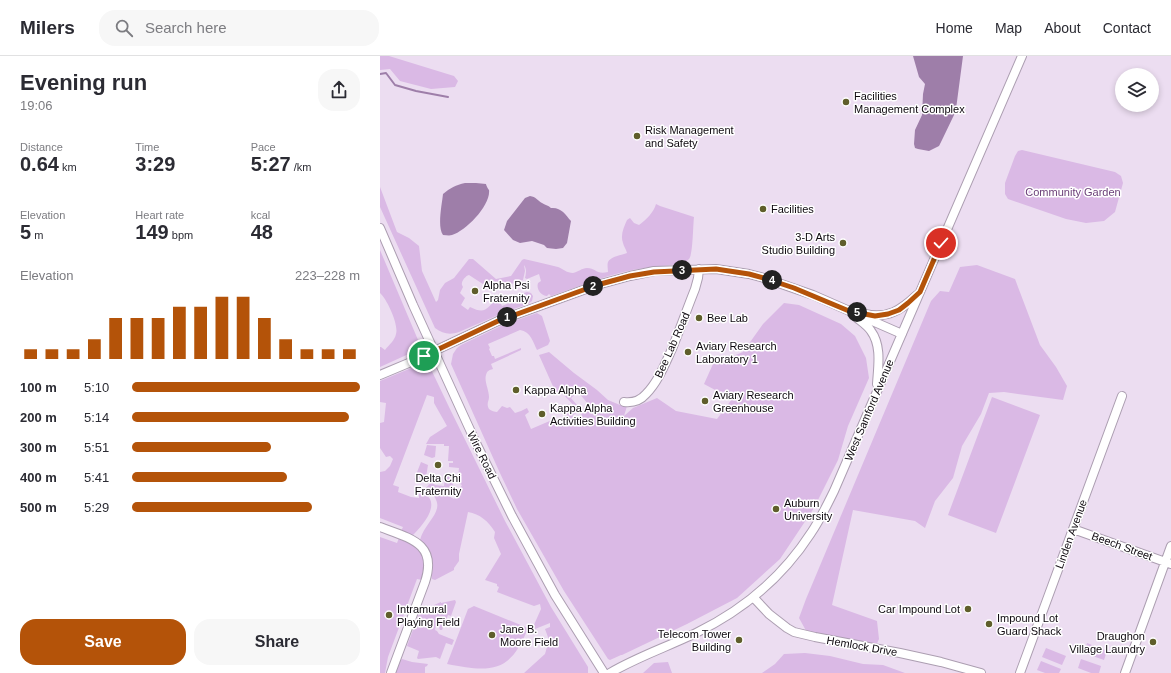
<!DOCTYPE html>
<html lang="en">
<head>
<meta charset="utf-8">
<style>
  body { margin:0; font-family:Arial,sans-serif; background:#f7f7f7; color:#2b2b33; height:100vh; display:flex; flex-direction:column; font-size:15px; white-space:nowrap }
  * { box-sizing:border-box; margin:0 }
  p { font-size:13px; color:#7c7c81 }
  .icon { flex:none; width:22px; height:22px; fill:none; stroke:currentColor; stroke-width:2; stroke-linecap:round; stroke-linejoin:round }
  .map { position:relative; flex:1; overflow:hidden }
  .panel { display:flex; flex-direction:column; background:#fff; width:380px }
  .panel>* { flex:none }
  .controls { position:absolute; left:735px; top:12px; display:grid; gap:8px }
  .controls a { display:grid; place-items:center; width:44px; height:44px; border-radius:50%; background:#fff; box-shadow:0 2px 6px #0003; font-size:20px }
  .pin { position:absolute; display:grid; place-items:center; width:34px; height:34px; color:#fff; margin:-17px; border:2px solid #fff; border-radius:50%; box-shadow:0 1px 4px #0007 }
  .km { position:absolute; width:20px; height:20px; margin:-10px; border-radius:50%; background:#222; color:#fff; font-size:11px; line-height:20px; text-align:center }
  .round { display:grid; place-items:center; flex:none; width:42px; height:42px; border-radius:16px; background:#f7f7f7 }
  .summary { display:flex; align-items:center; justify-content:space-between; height:68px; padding:0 20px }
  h1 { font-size:22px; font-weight:700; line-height:30px }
  .metrics { display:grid; grid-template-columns:repeat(3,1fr); gap:6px; height:68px; padding:4px 20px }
  .metrics div { display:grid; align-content:center }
  .metrics b { font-size:20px; font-weight:700 }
  .metrics small { font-size:11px; font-weight:400 }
  .metrics p { font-size:11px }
  .chart { height:112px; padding:8px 20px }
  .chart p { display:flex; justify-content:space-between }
  .chart svg { width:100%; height:72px; margin-top:4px; stroke:#b45309; stroke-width:6 }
  .button { display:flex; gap:8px; margin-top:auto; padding:8px 20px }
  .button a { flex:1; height:46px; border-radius:16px; background:#b45309; color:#fff; font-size:16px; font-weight:700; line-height:46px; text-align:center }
  .button a+a { background:#f7f7f7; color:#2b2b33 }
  ul { padding:0 20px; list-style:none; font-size:13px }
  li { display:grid; grid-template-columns:64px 48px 1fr; align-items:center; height:30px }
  li i { height:10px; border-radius:5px; background:#b45309 }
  header { display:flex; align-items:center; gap:24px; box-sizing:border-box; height:56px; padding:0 20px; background:#fff; border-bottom:1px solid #e1e1e2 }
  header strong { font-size:19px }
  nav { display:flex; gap:22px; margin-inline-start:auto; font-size:14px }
  .search { width:280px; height:36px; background:#f7f7f7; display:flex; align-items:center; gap:10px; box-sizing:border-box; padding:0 14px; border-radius:16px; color:#7c7c81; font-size:15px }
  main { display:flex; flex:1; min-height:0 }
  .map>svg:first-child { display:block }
  .green { fill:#dab9e5; fill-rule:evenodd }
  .water { fill:#9e7ea9 }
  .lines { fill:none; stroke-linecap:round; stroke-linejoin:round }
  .stream { stroke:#9e7ea9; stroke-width:2 }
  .minor-casing { stroke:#ac9eb1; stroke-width:10 }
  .minor { stroke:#fff; stroke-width:8 }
  .route-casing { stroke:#fff; stroke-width:8 }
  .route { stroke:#b45309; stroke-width:5 }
  .poi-dot { fill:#5f5e2b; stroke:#fff; stroke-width:1.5 }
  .labels { text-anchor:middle; stroke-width:3; stroke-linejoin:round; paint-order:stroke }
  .poi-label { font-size:11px; fill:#0e090f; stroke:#fff; text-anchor:start }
  .park-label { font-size:11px; fill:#6b3f78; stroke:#fff }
  .street-label { font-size:11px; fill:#0e090f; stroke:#fff }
</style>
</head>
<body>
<header>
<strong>Milers</strong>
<div class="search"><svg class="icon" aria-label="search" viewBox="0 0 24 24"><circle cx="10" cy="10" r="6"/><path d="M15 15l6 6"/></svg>Search here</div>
<nav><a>Home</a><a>Map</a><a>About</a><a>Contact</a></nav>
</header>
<main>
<section class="panel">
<div class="summary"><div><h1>Evening run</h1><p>19:06</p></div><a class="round"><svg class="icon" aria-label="share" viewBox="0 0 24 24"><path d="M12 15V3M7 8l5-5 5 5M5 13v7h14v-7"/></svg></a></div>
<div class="metrics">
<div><p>Distance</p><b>0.64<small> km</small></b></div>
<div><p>Time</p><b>3:29</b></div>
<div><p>Pace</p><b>5:27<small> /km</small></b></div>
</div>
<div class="metrics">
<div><p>Elevation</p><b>5<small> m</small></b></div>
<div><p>Heart rate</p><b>149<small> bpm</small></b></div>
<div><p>kcal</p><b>48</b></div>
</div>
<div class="chart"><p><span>Elevation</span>223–228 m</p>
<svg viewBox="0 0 160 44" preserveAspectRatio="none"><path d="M5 44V38M15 44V38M25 44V38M35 44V32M45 44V19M55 44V19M65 44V19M75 44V12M85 44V12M95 44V6M105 44V6M115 44V19M125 44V32M135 44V38M145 44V38M155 44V38"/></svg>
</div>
<ul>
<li><b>100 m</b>5:10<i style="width:100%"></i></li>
<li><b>200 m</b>5:14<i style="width:95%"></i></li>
<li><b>300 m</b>5:51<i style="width:61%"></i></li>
<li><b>400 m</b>5:41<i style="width:68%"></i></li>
<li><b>500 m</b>5:29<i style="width:79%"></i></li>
</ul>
<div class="button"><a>Save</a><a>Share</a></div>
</section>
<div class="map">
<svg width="791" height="617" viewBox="0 0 791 617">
  <rect width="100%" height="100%" fill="#ecddf1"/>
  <path class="green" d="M0,0H9L74,20L78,25L75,31L51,33L20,25L10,13L0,14Z
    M642,94L735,116L741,120L743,127L735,156L724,165L706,167L686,163L628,143L625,138V127L635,100L638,95Z
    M0,131L17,176L29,182L39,190L42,215L56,246L58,244L60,234L65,227L74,222L89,203H93L116,223L131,220L142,204L144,203C156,206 167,208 178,211C183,213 187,217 193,217C198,216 202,212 207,212C216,212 216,219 228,216C228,214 227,208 228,206C231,200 242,199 247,197C246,193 244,191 243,187C240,179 244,171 247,164L250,162L254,167L259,169C266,164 274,156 276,148L280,150L314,161C313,169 313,199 309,203C303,210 274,210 264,212C233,216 201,230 171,240L169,238L167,240C161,240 156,233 158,227L161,225L159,218L147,223L145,222C146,218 147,213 144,209L145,215L143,224L122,231L121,230L112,234L89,219C85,220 81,226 82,229L83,231L80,237L85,242L81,249L88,254L90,251C106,259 107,252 117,242L118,245L120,246L122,250L145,241L144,237L147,236L151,237L153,240L152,245L148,248L125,256L79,276C70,279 63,278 55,272L0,151Z
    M0,194L41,291H38L37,294L33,296L0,311V291H1L5,294C9,289 15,284 16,278C19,269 7,243 0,237Z
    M597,209L635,223L660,289L676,311L687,330L683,344L624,336L609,337L601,358L582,390L573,422L555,445L545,472L535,465L473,454L452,549L497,565L499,583L495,592L429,580L419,562L426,543L551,245L560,235L569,236L580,211Z
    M404,247L419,249L461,268L475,280L486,302L489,322L468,370L458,404L434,452L400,503L357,542L307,568L242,599H241L230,604L228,603L184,535L137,453L119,415L71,308L73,298L77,292L81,289L123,269L157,257L162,260L170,285L168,289L157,294C153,286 151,276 140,274L108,288L110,292L109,293L112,300H114L115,303L141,292V294L111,308L113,313C109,314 107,315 106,319C104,325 109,334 109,341C109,345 106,348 109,353C111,355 115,356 117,356L122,350L127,352L130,351L135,357L141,355L147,352L149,356L145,359L151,373L172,364L175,365L185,361L182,352L189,348L198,356L193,359L192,363L195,367H199L203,363L201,357L180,335L176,337L159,299L169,296L194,317L217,334L228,344L240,349L247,350L244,360L253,352L277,342L296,355L337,363L352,343L324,328L333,308L363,296L383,268ZM198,336L209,349L202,355L191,342Z
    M48,307L69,351L125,465L171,551L208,611V617H144L165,598L169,584L165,573L170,571V567L155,573L153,571L161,553L160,548L154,550L117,536L119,531L117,530V528L105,524L121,498L114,482L115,476C108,465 100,458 88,456L79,498V505L74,512V514L55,524L52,523C51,519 53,515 53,510C53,500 48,491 40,484C46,462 72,453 46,432L53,424V427L55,429L64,430L65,421L67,420L78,421L79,412L69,411V407H73V405H68L69,390H64V388H46L50,381L67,370L54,347V341L47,339L13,429L19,431L18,436L31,441L39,442V436C44,437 47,439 50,443C56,455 40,472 32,480L21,475L23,471L0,462V416L5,415L10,410L13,403L10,400L6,401L0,392V367L4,366L6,347L0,346V325L41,308L47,309ZM75,425L82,429L74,443L67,439Z
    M612,341L660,359L616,477L568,459Z
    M47,389L56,390L55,401L52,402L44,399Z
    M41,406L48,409L46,421L41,420L34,424Z
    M0,481L17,487L19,482C30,486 45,494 45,508C45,513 43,519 42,524L37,523L8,601L5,617H0Z
    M75,544L76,546L71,560L68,559L62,574H60L58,568L56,569L55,574L57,575L59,578L74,584L72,589L66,587L60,603L56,601L38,603L37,602L39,595L27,590L40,555L61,546V547Z
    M94,550L148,572C131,616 112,617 67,608L88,553Z
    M707,587L727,595L724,604L704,597Z
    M666,592L686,600L682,609L662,601Z
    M425,597L450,600L483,608L503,609L525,617H382L395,608L404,598Z
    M22,603L32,606L48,608L47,610L45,611V617H15L19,606Z
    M701,603L721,610L719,617H711L698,612Z
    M661,605L681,613L679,617H665L657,614Z
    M288,606L292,617H263L274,607Z"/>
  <path class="water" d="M533,0H583L576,53L574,59L562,84L559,90L549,95L538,93L535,92L534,88L535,74L542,59L543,38L545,28L539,21Z
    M85,127H96L106,128C106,129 108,133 109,134C111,149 86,175 72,179C69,180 66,179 63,179C57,171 62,148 63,138C70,132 76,129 85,127Z
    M150,140C156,141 157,144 162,147C165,149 168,149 171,152C181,151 185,158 191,165L187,187L183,192L176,193L167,192L164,189L152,185L140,187L133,184L124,174L127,165L145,142Z"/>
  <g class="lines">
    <path class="stream" d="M0,18L6,17L15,29L36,35L68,41"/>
    <defs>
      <path id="minor" d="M0,172L33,249L96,387L132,460L175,539L224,617
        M485,258C508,263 521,254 537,239
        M477,262C482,266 488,270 491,275C502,290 498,311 497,328
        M0,319L31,306L118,265L217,229L250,220L274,215L336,213L369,218L384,222L433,239L522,278
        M244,346C253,347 260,345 266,338C278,326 285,308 292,293C300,273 307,253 315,233L318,222L319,213
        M0,471C29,482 58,487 45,526L11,617
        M693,473L791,508
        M374,542L389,558L407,572L414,576L435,581L520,597L561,606L601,617
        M230,617C257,601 287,591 316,577C363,554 402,522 431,477C440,464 447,449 454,435L642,0
        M640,617L742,340
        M745,617L791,490"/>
    </defs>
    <use href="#minor" class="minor-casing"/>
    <use href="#minor" class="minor"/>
  </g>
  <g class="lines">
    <defs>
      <path id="route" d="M44,300L118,265L217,229L250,220L274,216L336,213L369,218L384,222L414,232L469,255L495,260L508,258L519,254L528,247L540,236L561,187"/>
    </defs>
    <use href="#route" class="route-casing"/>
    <use href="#route" class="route"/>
  </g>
  <g class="poi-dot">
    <circle cx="466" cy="46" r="4"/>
    <circle cx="257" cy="80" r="4"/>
    <circle cx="383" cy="153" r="4"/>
    <circle cx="463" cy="187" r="4"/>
    <circle cx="95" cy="235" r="4"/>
    <circle cx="319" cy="262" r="4"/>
    <circle cx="308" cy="296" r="4"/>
    <circle cx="136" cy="334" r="4"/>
    <circle cx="325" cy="345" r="4"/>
    <circle cx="162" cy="358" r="4"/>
    <circle cx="58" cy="409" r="4"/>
    <circle cx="396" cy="453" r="4"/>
    <circle cx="588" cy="553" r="4"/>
    <circle cx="9" cy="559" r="4"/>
    <circle cx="609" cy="568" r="4"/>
    <circle cx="112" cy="579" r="4"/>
    <circle cx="359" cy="584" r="4"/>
    <circle cx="773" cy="586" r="4"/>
  </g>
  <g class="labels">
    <g class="poi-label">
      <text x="474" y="44">Facilities<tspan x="474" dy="13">Management Complex</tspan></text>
      <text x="265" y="78">Risk Management<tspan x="265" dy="13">and Safety</tspan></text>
      <text x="391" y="157">Facilities</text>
      <text x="455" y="185" text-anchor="end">3-D Arts<tspan x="455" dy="13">Studio Building</tspan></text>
      <text x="103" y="233">Alpha Psi<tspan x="103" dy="13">Fraternity</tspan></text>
      <text x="327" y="266">Bee Lab</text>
      <text x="316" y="294">Aviary Research<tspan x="316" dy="13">Laboratory 1</tspan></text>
      <text x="144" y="338">Kappa Alpha</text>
      <text x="333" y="343">Aviary Research<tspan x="333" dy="13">Greenhouse</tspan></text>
      <text x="170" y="356">Kappa Alpha<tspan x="170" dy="13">Activities Building</tspan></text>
      <text x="58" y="426" text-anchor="middle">Delta Chi<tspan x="58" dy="13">Fraternity</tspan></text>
      <text x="404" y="451">Auburn<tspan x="404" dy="13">University</tspan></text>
      <text x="17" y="557">Intramural<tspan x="17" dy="13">Playing Field</tspan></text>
      <text x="580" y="557" text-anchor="end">Car Impound Lot</text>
      <text x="617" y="566">Impound Lot<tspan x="617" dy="13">Guard Shack</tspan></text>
      <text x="120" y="577">Jane B.<tspan x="120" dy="13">Moore Field</tspan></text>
      <text x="351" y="582" text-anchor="end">Telecom Tower<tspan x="351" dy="13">Building</tspan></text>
      <text x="765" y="584" text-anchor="end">Draughon<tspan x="765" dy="13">Village Laundry</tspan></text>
    </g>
    <g class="park-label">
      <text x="693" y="140">Community Garden</text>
    </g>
    <g class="street-label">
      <text transform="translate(292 289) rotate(-66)" y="4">Bee Lab Road</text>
      <text transform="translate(489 354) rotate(-67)" y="4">West Samford Avenue</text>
      <text transform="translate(102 399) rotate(64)" y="4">Wire Road</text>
      <text transform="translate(691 478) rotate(-70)" y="4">Linden Avenue</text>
      <text transform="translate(742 490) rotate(20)" y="4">Beech Street</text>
      <text transform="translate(482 590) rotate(10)" y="4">Hemlock Drive</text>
    </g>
  </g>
</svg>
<div class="controls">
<a><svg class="icon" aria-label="layers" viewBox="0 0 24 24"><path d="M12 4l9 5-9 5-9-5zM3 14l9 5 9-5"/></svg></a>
</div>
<div class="pin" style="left:44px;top:300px;background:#1e9e55"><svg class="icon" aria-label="arrive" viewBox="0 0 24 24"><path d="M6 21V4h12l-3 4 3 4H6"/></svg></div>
<div class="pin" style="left:561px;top:187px;background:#d93025"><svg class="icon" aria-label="check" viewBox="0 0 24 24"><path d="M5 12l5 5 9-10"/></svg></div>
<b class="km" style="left:127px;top:261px">1</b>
<b class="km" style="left:213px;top:230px">2</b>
<b class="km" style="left:302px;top:214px">3</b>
<b class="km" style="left:392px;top:224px">4</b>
<b class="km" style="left:477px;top:256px">5</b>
</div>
</main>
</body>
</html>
